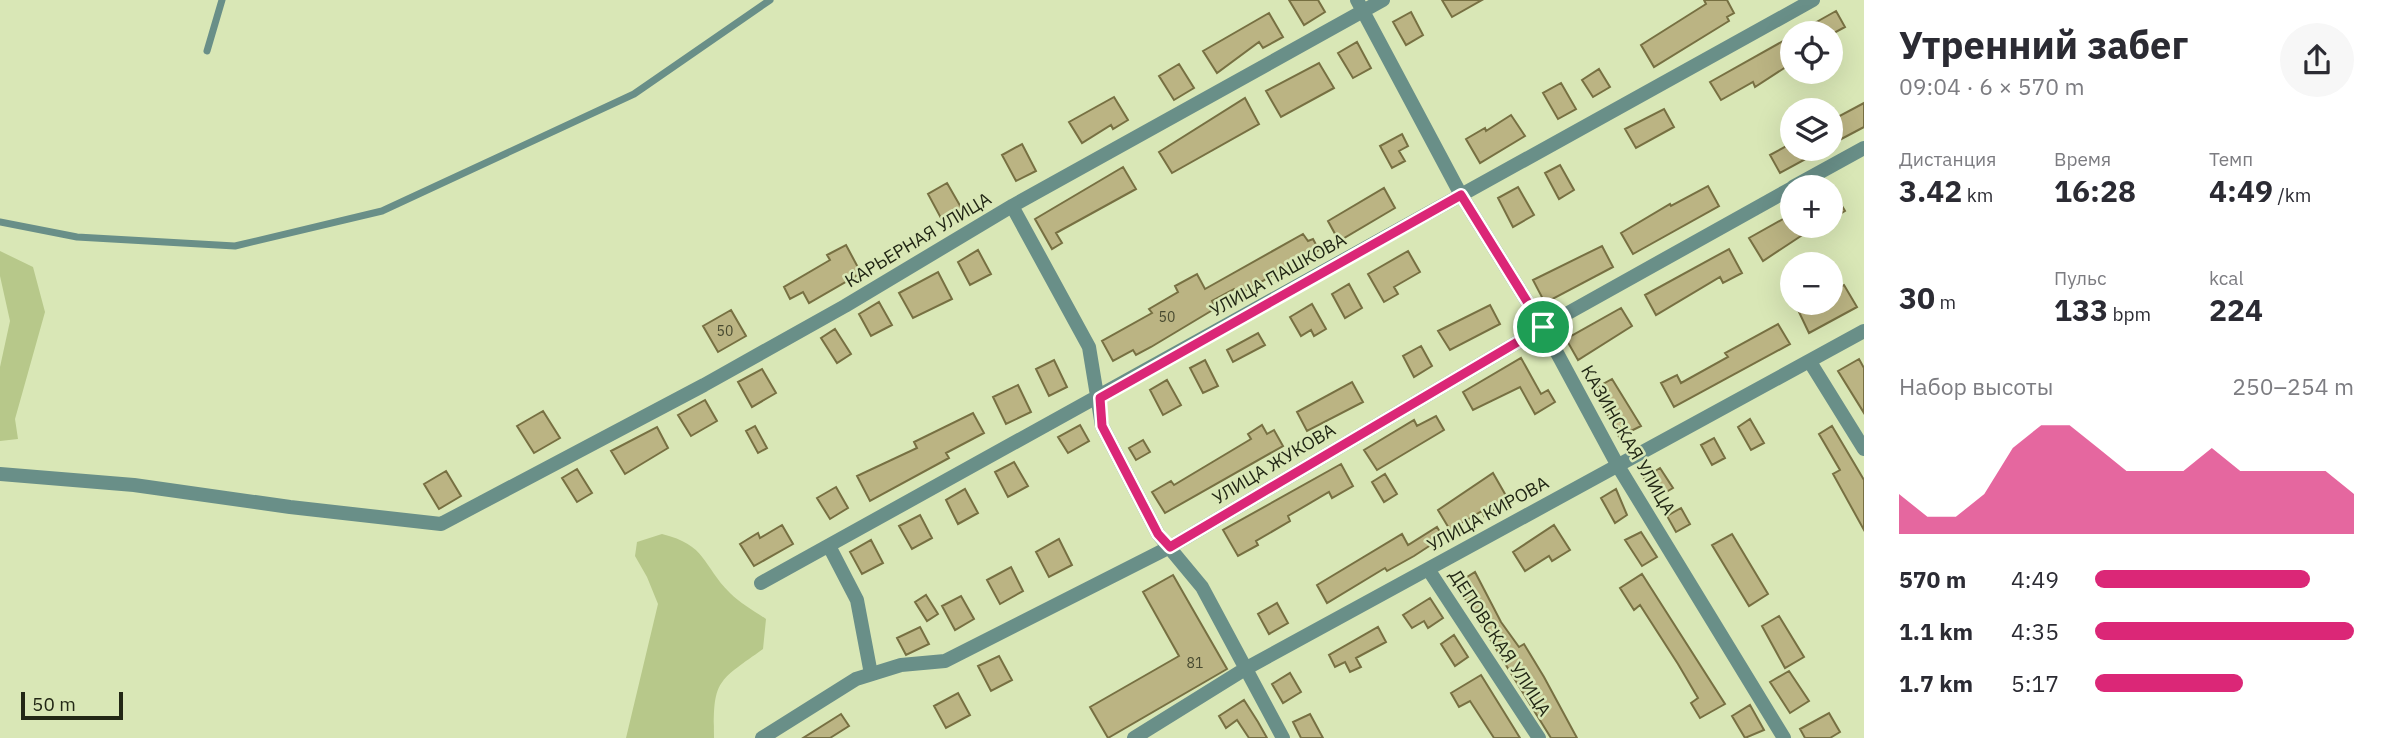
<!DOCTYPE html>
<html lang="ru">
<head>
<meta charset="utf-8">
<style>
  body { margin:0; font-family:"IBM Plex Sans",sans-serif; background:#f7f7f7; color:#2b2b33; height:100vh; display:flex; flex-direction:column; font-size:26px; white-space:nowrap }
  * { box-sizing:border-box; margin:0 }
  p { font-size:23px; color:#7c7c81 }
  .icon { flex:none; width:38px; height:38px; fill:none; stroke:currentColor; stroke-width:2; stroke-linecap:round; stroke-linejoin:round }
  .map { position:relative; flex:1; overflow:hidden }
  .sheet { display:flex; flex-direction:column; background:#fff; width:525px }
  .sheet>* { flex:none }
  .controls { position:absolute; left:1780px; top:21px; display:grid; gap:14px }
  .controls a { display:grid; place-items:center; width:63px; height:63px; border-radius:50%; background:#fff; box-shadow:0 7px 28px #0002; font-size:35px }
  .scale { position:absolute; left:21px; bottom:18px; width:102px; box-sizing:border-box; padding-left:7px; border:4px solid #222715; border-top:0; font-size:19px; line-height:24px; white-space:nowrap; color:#222715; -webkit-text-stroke:5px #d9e7b6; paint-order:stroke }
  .pin { position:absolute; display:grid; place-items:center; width:60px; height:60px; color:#fff; margin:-30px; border:4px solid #fff; border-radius:50%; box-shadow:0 2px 7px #0007 }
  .round { display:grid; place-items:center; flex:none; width:74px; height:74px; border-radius:37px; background:#f7f7f7 }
  .headline { display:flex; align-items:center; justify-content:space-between; height:119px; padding:0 35px }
  h1 { font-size:38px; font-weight:800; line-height:52px }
  .figures { display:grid; grid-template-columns:repeat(3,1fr); gap:10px; height:119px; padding:7px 35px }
  .figures div { display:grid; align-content:center }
  .figures b { font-size:30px; font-weight:800 }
  .figures small { font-size:19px; font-weight:400 }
  .figures p { font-size:19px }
  .chart { height:196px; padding:14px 35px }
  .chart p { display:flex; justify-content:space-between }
  .chart svg { width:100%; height:126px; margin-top:7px; fill:#db2777; opacity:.7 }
  ul { padding:0 35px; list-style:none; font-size:23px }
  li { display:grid; grid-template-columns:112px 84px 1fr; align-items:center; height:52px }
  li i { height:18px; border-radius:9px; background:#db2777 }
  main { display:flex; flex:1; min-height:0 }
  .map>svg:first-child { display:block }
  .green { fill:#b7c88a }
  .building { fill:#bbb483; stroke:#777042; stroke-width:2 }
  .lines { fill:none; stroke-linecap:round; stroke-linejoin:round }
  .lane { stroke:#698f88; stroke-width:7 }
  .street { stroke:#698f88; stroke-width:14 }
  .route-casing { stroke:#fff; stroke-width:14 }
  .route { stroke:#db2777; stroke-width:9 }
  .labels { text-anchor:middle; stroke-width:5; stroke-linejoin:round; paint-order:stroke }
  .number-label { font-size:14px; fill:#484a30 }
  .street-label { font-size:18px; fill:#222715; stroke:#d9e7b6 }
</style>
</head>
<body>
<main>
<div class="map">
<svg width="1864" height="738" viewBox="0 0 1864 738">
  <rect width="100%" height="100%" fill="#d9e7b6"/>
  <path class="green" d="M0,251L33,267L45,312L15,419L18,439L0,441V367L10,321L0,276Z
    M662,534C707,545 702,565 730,593C740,603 754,611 766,619L763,649C717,682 713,680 714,738H626L658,604L647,577L635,556L637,542Z"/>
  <path class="building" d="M1289,0H1318L1325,12L1304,25Z
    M1442,0H1482L1452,17Z
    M1704,0H1727L1734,13L1727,17L1729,21L1654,67L1641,45L1706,4Z
    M1836,11L1845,27L1834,33H1797Z
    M1411,12L1423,35L1406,45L1393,22Z
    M1269,13L1283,37L1263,48L1259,42L1217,73L1203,51Z
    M1792,36V63L1755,87L1753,82L1721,100L1710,82Z
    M1357,42L1371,68L1353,78L1338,53Z
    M1319,63L1334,88L1281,117L1266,91Z
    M1179,64L1194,88L1174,100L1159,76Z
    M1599,69L1610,87L1593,97L1582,80Z
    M1561,83L1576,109L1558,119L1543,93Z
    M1114,97L1128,120L1113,129L1111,125L1082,143L1069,122Z
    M1245,98L1259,124L1172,173L1159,152Z
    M1864,103V127L1830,145V121Z
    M1664,109L1674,127L1636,148L1625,129Z
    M1511,115L1525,136L1480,163L1466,139L1485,128L1486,131Z
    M1402,134L1408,146L1399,151L1405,161L1392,168L1380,146Z
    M1792,143V149H1824L1780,173L1770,155Z
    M1022,144L1036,171L1016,181L1002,155Z
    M1560,165L1574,190L1559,199L1545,173Z
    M1123,167L1136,189L1056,233L1062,243L1052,249L1035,219Z
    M947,183L962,209L942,220L928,194Z
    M1708,186L1719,206L1633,254L1621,233L1670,204L1671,206Z
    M1830,186L1845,211L1830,220Z
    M1518,187L1534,215L1513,227L1498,198Z
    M1384,188L1395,208L1339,241L1328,221Z
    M1792,214V226H1816L1763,261L1749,238Z
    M1303,234L1308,241L1313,239L1319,250L1237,295L1234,289L1212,301L1216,308L1151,347L1136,355L1133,350L1113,361L1102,341L1152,313L1149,309L1178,292L1175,286L1197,274L1205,289Z
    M846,245L861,273L809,303L803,292L790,299L784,287L830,260L827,255Z
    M1602,246L1613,267L1545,303L1533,280Z
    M1729,249L1742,273L1723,283L1720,277L1656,315L1645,295Z
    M978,250L991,274L970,285L958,262Z
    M1408,251L1420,272L1394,287L1398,294L1384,302L1368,274Z
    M938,272L952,299L913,318L899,293Z
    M1349,284L1362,308L1345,318L1332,294Z
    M1844,285L1857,307L1809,333L1798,310L1812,303H1830V292Z
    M879,302L892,325L871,336L859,314Z
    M1312,304L1326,329L1314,336L1311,330L1301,336L1290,317Z
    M1490,305L1500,324L1450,350L1438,331Z
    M1621,308L1632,326L1578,360L1566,339Z
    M731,310L746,336L718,352L703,326Z
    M1778,324L1790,344L1674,407L1661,383L1677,375L1681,383L1728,357L1725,353Z
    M835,329L851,354L837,363L821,338Z
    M1258,333L1265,345L1233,362L1227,350Z
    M1421,346L1432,366L1414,377L1403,356Z
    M1521,358L1541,394L1548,390L1555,402L1535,414L1520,387L1473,410L1463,392Z
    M1859,359L1864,368V413L1838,371Z
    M1054,360L1067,387L1049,396L1036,369Z
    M1205,360L1218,386L1203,393L1190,368Z
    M762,369L776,393L752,407L738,382Z
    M1612,379L1641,426L1619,437L1594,389Z
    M1167,380L1181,405L1163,415L1150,390Z
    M1352,382L1363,402L1307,431L1297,412Z
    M1018,385L1031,412L1006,424L993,397Z
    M705,400L717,421L691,436L678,415Z
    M543,411L560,438L534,453L517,426Z
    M973,413L984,433L946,453L949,458L870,501L857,476L917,448L914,442Z
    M1436,416L1444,430L1377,470L1364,450L1414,420L1417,426Z
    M1750,419L1764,443L1751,450L1738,427Z
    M1080,425L1089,441L1068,453L1058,437Z
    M1262,425L1267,434L1274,430L1283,446L1165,513L1152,492L1171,481L1174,485L1251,439L1248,434Z
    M755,426L767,448L758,453L746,431Z
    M1832,426L1864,480V530L1833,474L1840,470L1819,434Z
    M657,427L668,448L625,474L611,451Z
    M1714,438L1725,458L1712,465L1701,445Z
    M1143,440L1150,452L1136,460L1129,448Z
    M1014,462L1028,486L1008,497L995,472Z
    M1341,464L1353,486L1332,498L1329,492L1288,516L1290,521L1256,541L1258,545L1238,556L1223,530Z
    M1660,468L1673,488L1656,498L1644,478Z
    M577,469L592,493L577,502L562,478Z
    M446,471L461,496L439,509L424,484Z
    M1493,473L1509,501L1484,516L1482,511L1450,530L1438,510Z
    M1385,474L1397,494L1384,502L1372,482Z
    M836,487L848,508L830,519L817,498Z
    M965,489L978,513L958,524L946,500Z
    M1616,489L1627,515L1615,523L1601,498Z
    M1681,508L1690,524L1676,532L1667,516Z
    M920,515L932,538L912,549L899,526Z
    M782,525L793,544L754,566L740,544L758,533L760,538Z
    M1554,525L1570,550L1552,561L1549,556L1525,571L1513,552Z
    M1437,527L1443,537L1414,556L1387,571L1385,568L1327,603L1317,585L1402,534L1408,545Z
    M1641,532L1657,557L1642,566L1625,540Z
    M1732,534L1768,594L1749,606L1712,545Z
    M1059,539L1072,565L1049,577L1036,552Z
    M871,540L883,563L862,574L850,552Z
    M1011,567L1023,591L1000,604L987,580Z
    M1475,572L1501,622L1519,647L1524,644L1544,677L1577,738H1551L1533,709L1456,584Z
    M1642,574L1725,704L1700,718L1691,703L1698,698L1678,664L1640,605L1634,610L1620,588Z
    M1173,575L1227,669L1108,738L1090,707L1179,656L1143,592Z
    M926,595L938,614L927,621L915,602Z
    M961,596L974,619L955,630L942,606Z
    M1430,598L1443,618L1428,628L1424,621L1412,628L1403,615Z
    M1277,603L1288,623L1269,634L1258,614Z
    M1779,616L1804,657L1785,668L1762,626Z
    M920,627L929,644L906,655L897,638Z
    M1378,627L1386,642L1356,658L1361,667L1350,672L1345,662L1335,667L1329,655Z
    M1454,635L1468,657L1455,666L1441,644Z
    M999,656L1012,680L991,691L978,666Z
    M1789,671L1809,701L1790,713L1770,682Z
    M1290,673L1301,692L1283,703L1272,684Z
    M1481,675L1512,725L1520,738H1494L1470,701L1459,707L1451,693Z
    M958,693L970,715L946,728L934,706Z
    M1244,700L1258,722L1267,738H1249L1237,720L1226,728L1219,716Z
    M1750,705L1764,730L1745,738L1732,716Z
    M1829,713L1840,732L1830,738H1805L1800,729Z
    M841,714L849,726L830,738H803Z
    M1310,714L1323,738H1301L1293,722Z"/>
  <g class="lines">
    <path class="lane" d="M207,51L222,0
      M0,222L77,237L235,246L382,211L634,94L770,0"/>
    <path class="street" d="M1357,0L1461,195L1543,327L1618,466L1784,738
      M1793,187L1864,148
      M1012,206L1089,347L1102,426L1158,534L1202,587L1283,738
      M1810,362L1864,449
      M0,474L134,485L290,507L441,524L704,385L845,306L1012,206L1383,0
      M829,546L857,600L871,674
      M1428,569L1539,738
      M761,583L1813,0
      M762,738L856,679L901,665L945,661L1170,547L1543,327L1792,188
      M1134,738L1245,669L1864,331"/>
  </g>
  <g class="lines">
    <defs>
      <path id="route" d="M1461,195L1543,327L1170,547L1158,534L1102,426L1100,398Z"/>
    </defs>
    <use href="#route" class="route-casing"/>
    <use href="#route" class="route"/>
  </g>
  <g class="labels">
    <g class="number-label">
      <text x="1167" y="322">50</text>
      <text x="725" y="336">50</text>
      <text x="1195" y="668">81</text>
    </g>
    <g class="street-label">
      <text transform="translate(918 240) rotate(-31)" y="6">КАРЬЕРНАЯ УЛИЦА</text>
      <text transform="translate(1278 275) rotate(-29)" y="6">УЛИЦА ПАШКОВА</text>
      <text transform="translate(1628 440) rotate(60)" y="6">КАЗИНСКАЯ УЛИЦА</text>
      <text transform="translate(1274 464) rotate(-31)" y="6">УЛИЦА ЖУКОВА</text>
      <text transform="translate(1488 514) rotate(-29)" y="6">УЛИЦА КИРОВА</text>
      <text transform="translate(1500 643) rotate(57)" y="6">ДЕПОВСКАЯ УЛИЦА</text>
    </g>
  </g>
</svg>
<div class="controls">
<a><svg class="icon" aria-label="locate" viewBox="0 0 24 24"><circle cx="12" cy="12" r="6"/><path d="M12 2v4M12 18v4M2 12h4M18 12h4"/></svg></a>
<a><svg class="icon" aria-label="layers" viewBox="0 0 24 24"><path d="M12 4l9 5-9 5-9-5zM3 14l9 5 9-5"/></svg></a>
<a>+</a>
<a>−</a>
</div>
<div class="scale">50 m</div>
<div class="pin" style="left:1543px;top:327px;background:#1e9e55"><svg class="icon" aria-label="arrive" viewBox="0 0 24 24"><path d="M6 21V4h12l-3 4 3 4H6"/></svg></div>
</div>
<section class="sheet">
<div class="headline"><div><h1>Утренний забег</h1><p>09:04 · 6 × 570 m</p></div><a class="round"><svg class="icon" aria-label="share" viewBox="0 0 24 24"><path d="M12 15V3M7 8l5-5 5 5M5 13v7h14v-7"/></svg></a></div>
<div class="figures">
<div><p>Дистанция</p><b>3.42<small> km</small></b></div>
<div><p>Время</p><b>16:28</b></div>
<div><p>Темп</p><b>4:49<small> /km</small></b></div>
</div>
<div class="figures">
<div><b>30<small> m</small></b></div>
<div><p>Пульс</p><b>133<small> bpm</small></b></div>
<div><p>kcal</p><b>224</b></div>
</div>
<div class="chart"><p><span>Набор высоты</span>250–254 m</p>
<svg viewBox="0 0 160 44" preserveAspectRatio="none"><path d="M0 44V30L10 38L20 38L30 30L40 14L50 6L60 6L70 14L80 22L90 22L100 22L110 14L120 22L130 22L140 22L150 22L160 30V44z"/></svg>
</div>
<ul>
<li><b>570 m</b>4:49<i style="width:83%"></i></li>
<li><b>1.1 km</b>4:35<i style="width:100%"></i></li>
<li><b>1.7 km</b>5:17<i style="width:57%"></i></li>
</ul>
</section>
</main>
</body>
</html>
